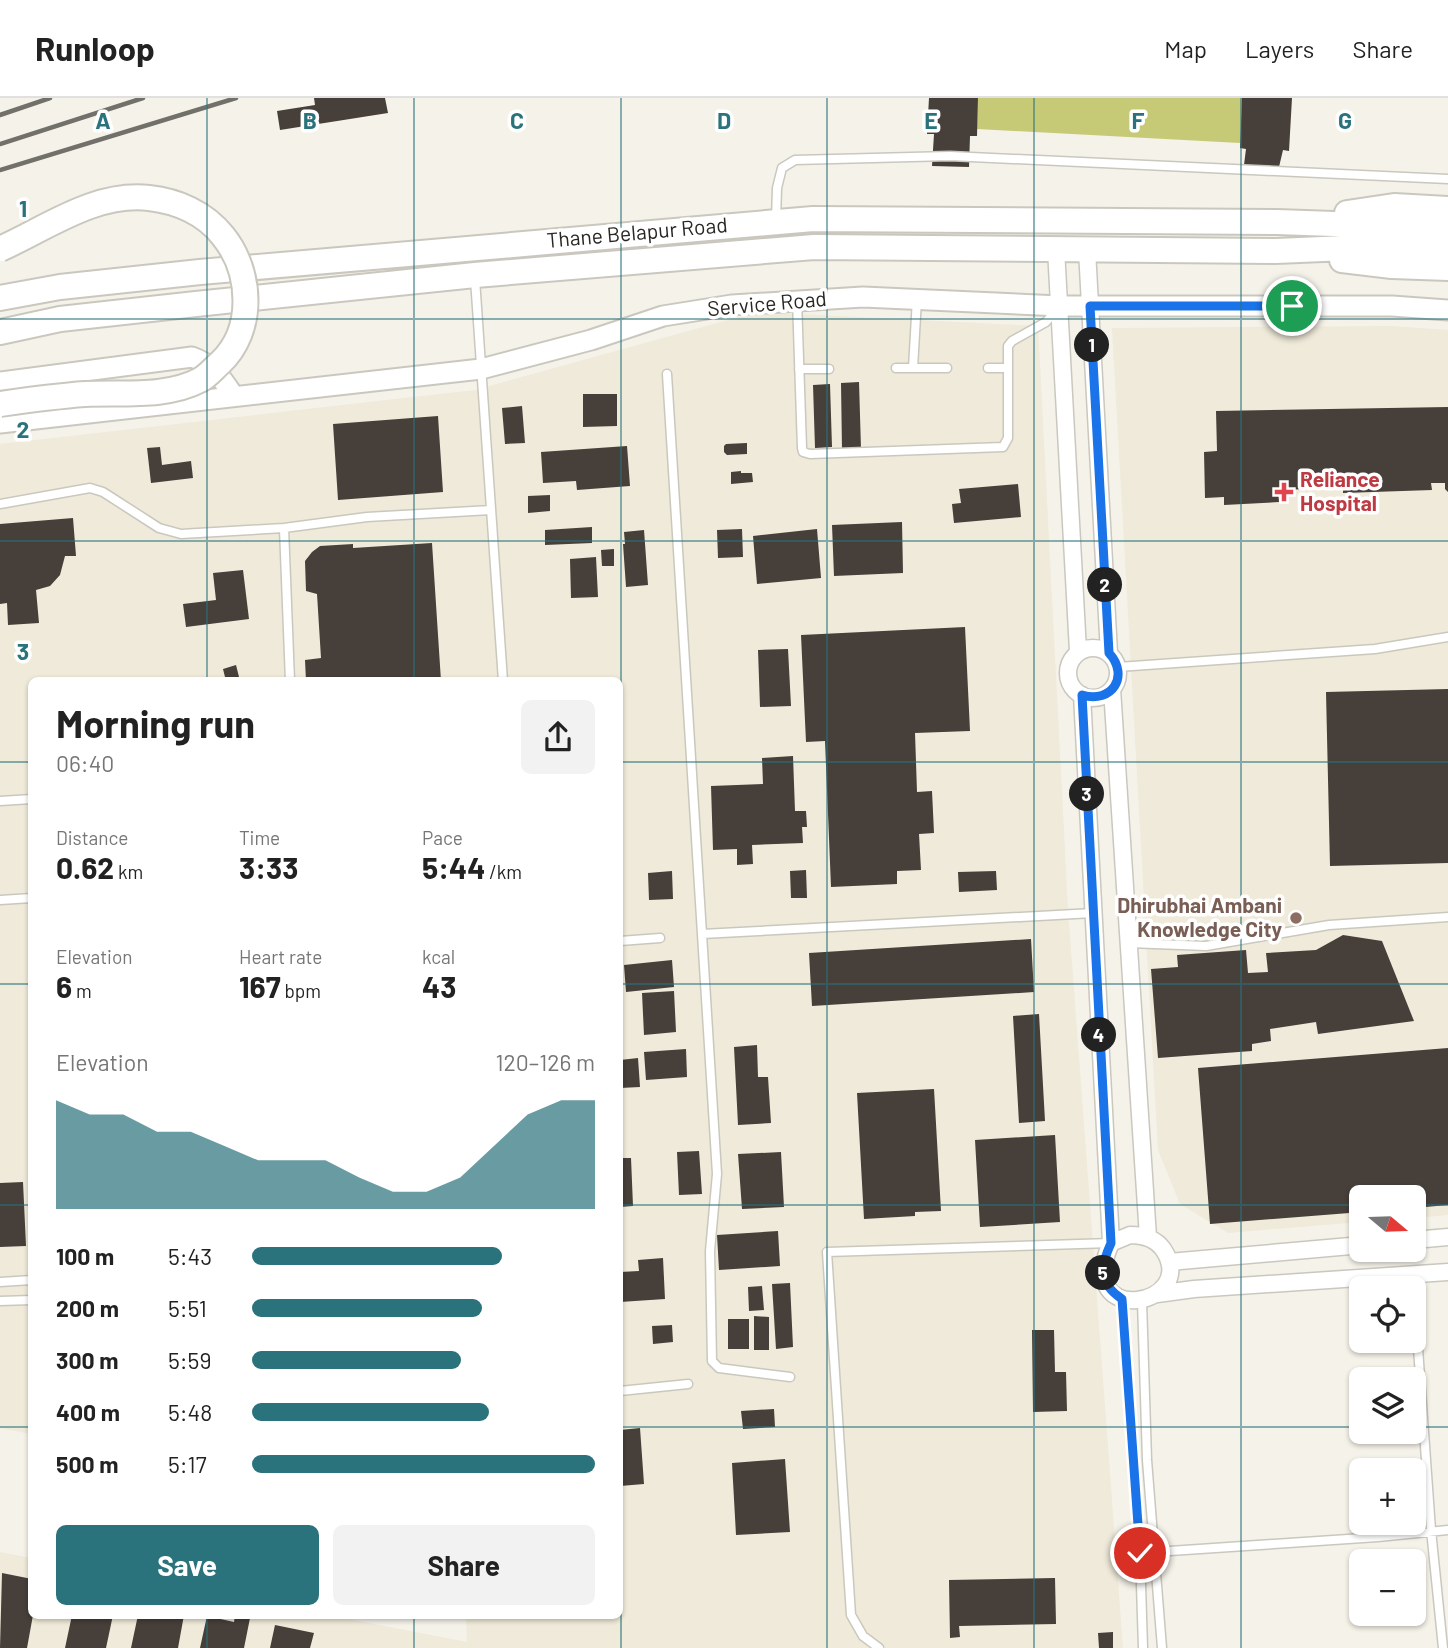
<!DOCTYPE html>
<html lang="en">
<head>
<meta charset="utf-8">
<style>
  body { margin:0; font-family:Barlow,sans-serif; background:#f2f2f2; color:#222; height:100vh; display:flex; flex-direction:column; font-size:26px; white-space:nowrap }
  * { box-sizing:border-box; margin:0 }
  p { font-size:23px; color:#767676 }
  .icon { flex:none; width:38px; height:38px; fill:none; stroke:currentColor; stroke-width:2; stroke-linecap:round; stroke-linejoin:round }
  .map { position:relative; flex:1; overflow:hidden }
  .sheet { position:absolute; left:28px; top:579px; width:595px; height:942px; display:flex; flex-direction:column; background:#fff; border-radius:10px; box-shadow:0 2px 5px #0004 }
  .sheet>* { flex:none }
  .needle { width:46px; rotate:109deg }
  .buttons { position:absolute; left:1349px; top:1087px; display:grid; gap:14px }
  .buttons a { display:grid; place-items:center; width:77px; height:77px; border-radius:10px; background:#fff; box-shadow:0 2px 5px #0004; font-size:35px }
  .pin { position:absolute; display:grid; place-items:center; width:60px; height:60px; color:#fff; margin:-30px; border:4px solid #fff; border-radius:50%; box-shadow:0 2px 7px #0007 }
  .km { position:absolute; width:35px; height:35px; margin:-18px; border-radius:50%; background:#222; color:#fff; font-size:19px; line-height:35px; text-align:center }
  .round { display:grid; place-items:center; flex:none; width:74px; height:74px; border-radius:10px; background:#f2f2f2 }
  .summary { display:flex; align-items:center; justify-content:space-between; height:119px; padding:0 28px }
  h1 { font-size:38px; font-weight:700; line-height:52px }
  .stats { display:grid; grid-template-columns:repeat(3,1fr); gap:10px; height:119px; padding:7px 28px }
  .stats div { display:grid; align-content:center }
  .stats b { font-size:30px; font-weight:700 }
  .stats small { font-size:19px; font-weight:400 }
  .stats p { font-size:19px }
  .chart { height:196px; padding:14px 28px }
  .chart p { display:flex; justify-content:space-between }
  .chart svg { width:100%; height:126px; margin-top:7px; fill:#2a737c; opacity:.7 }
  .button { display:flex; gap:14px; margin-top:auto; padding:14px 28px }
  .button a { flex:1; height:80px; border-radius:10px; background:#2a737c; color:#fff; font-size:28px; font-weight:700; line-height:80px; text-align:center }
  .button a+a { background:#f2f2f2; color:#222 }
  ul { padding:0 28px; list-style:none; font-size:23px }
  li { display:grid; grid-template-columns:112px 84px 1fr; align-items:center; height:52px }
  li i { height:18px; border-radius:9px; background:#2a737c }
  header { display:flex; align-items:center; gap:42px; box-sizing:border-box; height:98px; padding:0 35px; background:#fff; border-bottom:2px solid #e0e0e0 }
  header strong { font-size:33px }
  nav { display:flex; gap:38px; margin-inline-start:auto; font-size:24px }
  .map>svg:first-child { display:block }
  .built { fill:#efead9 }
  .green { fill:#c6c976 }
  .building { fill:#463f3a }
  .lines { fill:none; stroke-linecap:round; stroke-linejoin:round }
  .service-casing { stroke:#cac8be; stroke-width:11 }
  .minor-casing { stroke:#cac8be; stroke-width:19 }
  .tertiary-casing { stroke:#cac8be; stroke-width:23 }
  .primary-casing { stroke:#cac8be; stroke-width:28 }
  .service { stroke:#fff; stroke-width:8 }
  .minor { stroke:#fff; stroke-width:16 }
  .tertiary { stroke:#fff; stroke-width:19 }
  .primary { stroke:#fff; stroke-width:24 }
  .rail { stroke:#72706a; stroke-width:4.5 }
  .primary-bridge-casing { stroke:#cac8be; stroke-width:28; stroke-linecap:butt }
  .primary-bridge { stroke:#fff; stroke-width:24 }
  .route-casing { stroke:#fff; stroke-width:14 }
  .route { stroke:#1a73e8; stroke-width:9 }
  .grid { fill:none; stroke:#2a737c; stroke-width:2; stroke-opacity:0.55 }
  .health-dot { fill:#e0444e; stroke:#fff; stroke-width:2.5 }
  .education-dot { fill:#8d6e63; stroke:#fff; stroke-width:2.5 }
  .labels { text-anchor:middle; stroke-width:7; stroke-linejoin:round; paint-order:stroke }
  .street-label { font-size:21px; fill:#282723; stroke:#fff }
  .health-label { font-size:21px; font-weight:bold; fill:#be3a42; stroke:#fff; text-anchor:start }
  .education-label { font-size:21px; font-weight:bold; fill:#785e54; stroke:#fff; text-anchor:end }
  .grid-label { font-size:23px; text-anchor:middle; font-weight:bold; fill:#2a737c; stroke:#fff; stroke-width:7; stroke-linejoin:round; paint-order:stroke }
</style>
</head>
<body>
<header>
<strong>Runloop</strong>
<nav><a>Map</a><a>Layers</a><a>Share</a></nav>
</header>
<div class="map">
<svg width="1448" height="1550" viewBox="0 0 1448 1550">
  <rect width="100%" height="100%" fill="#f5f2e9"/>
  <path class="built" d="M757,214L1038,228L1068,811L1123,1550H0V1454L31,1460L32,1517H328L467,1544L466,1517H620V583H32L31,1336L0,1330V346L475,292Z
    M1392,228L1448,232V1117L1414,1120V1099H1362L1361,1124L1228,1135L1180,1106L1158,1052L1112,230Z"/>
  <path class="green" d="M978,0H1242L1240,45L977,31Z"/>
  <path class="building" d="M314,0H385L388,15L280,32L277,13L315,7Z
    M929,0H978L977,38H970L969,69L932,68L934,36H927Z
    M1242,0H1292L1289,53L1283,52L1279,69L1244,67L1246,51L1240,50Z
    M859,284L861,351L842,352L841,285Z
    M830,286L832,349L815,350L813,287Z
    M583,296H617V328L583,329Z
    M522,308L525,345L505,346L502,310Z
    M1448,309V394L1445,391V385H1431L1432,392L1343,395V390L1278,392L1279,404L1224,407V399L1205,400L1204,354L1217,353L1216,313Z
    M438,318L443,394L338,402L333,326Z
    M747,345V356L727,357L724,354V348L726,346Z
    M627,348L630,388L577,392L576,383L543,385L541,354Z
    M160,349L162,367L191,363L193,380L151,385L147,350Z
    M741,373V375H752L753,384L731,386V374Z
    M1018,386L1021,419L954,425L952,406L961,405L959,391Z
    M550,397V413L528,415V398Z
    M73,420L76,458H65L60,477L50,488L36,492L39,525L8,527L7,505L0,506V426Z
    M902,424L903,475L834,478L832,427Z
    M592,429V445L545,447V432Z
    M742,431L743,459L718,460L717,432Z
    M817,431L821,480L757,486L753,438Z
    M644,432L648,487L626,489L623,446H625L624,434Z
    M432,445L441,583H306L305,562L321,560L317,496L306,493L305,463L312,454L320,448L353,446V450Z
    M614,451V468H602L601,452Z
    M596,459L598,499L571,500L570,461Z
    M243,472L249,521L186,529L183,506L216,502L213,475Z
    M965,529L970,633L915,635L917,694L932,693L934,735L919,736L921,772L897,773V786L831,789L825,643L806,644L801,537Z
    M788,551L791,608L760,609L758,552Z
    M236,567L240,583H226L223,571Z
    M1448,591V765L1330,768L1326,594Z
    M793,658L795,713H806L807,729H802L803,745L752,747L753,766L737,767V751L713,752L711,688L763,686L762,660Z
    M806,772L807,800H791L790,773Z
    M672,773L673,801L649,802L648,775Z
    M996,773L997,792L959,794L958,774Z
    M1343,837L1382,843L1414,923L1318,936L1316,924L1270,931L1271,943L1252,946V953L1158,960L1151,871L1178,869L1177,857L1246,852L1248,875L1268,874L1266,855L1316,852Z
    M1031,841L1034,894L812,908L809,855Z
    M672,862L674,889L626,894L624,867Z
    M674,893L676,934L644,937L642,895Z
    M1039,916L1045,1023L1019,1025L1013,918Z
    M757,947L758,979H768L771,1025L738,1027L734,949Z
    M1448,950V1107L1414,1110V1099H1362V1114L1210,1126L1198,970Z
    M686,951L687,979L646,982L644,954Z
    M638,960L640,989L620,990V962Z
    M934,991L941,1113L915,1114V1118L864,1121L857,995Z
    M1055,1037L1060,1124L980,1129L975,1042Z
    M699,1053L702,1096L679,1097L677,1054Z
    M781,1054L784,1109L742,1111L738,1056Z
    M620,1060H631L633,1108L620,1109Z
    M23,1084L26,1148L0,1149V1085Z
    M778,1133L780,1168L719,1172L717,1137Z
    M663,1160L665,1201L620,1204V1174L639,1173L638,1162Z
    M790,1185L793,1249L776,1251L772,1186Z
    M762,1188L764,1212L749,1213L748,1189Z
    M754,1218L769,1219V1252H754Z
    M728,1221H749V1251H728Z
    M672,1227L673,1244L653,1246L652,1228Z
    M1032,1232H1054L1055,1274H1066L1067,1313L1033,1314Z
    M774,1311L775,1329L743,1331L741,1313Z
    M640,1330L644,1386L620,1388V1332Z
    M785,1361L790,1434L736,1437L732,1365Z
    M2,1475L32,1481V1517H33L27,1550H0Z
    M1055,1480L1056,1526L959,1528L960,1539L950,1540L949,1482Z
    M72,1517H113L106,1550H65Z
    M138,1517H184L178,1550H131Z
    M235,1517L250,1520L244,1550H200L207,1518L234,1524Z
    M275,1527L314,1535L310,1550H270Z
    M1113,1534V1550H1099L1098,1535Z"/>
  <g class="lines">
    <defs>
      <path id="service" d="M776,122L777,90L782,70L795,62L950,58L1448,81
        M475,181L503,583
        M797,202L802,350L803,354L810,356L1003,349L1008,340V248L1012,243L1046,224L1058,210
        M896,270H947
        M913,270L917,201
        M988,270H1008
        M799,271H829
        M667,276L717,1076L710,1153L712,1263L719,1270L790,1279
        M0,406L90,390L103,394L159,430L181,436L284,430L367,419L491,412
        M284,430L290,583
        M1118,569L1375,551L1448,539
        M0,703L32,701
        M0,802L32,800
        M702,836L1093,815
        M620,843L660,840
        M1129,845L1206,848L1329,827L1448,819
        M0,1184L32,1182
        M1414,1194L1431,1432L1443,1550
        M1122,1201L1140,1455L1143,1550
        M0,1203L32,1202
        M1142,1203L1147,1362L1162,1550
        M620,1293L688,1286
        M1140,1455L1378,1439L1448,1432
        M879,1550L863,1538L851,1517L827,1154L1111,1145"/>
      <path id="minor" d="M1056,151L1078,553
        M1087,152L1109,555
        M1068 575a25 25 0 1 1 50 0a25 25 0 1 1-50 0Z
        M1112,591L1148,1139
        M1082,597L1111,1145
        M1130,1137C1143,1137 1155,1140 1163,1151C1202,1208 1072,1232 1111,1145Z
        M1414,1142L1448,1139
        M1169,1164L1362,1147
        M1157,1196L1194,1191L1448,1174"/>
      <path id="tertiary" d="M0,284L192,259C212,266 222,280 233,297
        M0,325L481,271L591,242L663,218L732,207L863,199L1060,208H1392L1448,212"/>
      <path id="primary" d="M1347,115L1394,108L1448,111
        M1342,162L1392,168L1448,170
        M0,200L60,189L200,174L813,121L1277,124L1448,130
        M0,234L60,221L196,206L475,177L814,149L1276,153L1394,148L1448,150"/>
    </defs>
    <use href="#service" class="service-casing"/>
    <use href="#minor" class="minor-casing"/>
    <use href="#tertiary" class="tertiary-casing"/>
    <use href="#primary" class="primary-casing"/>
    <use href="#service" class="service"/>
    <use href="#minor" class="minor"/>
    <use href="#tertiary" class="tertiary"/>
    <use href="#primary" class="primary"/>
    <path class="rail" d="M0,17L50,0
      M0,46L143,0
      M0,72L236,0"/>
    <defs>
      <path id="primary-bridge" d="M0,151C47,130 95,94 149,100C177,103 205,115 223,138C252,174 255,232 220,265C214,270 208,278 200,282C166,300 122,294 85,296C57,298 28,302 0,306"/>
    </defs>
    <use href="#primary-bridge" class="primary-bridge-casing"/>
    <use href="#primary-bridge" class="primary-bridge"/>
  </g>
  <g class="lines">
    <defs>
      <path id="route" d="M1140,1455L1122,1201C1098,1185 1100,1169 1111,1145L1082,597C1112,606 1130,578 1109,555L1090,208H1292"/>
    </defs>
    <use href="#route" class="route-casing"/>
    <use href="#route" class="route"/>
  </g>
  <path class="grid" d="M207,0V583M414,0V583M621,0V1550M827,0V1550M1034,0V1550M1241,0V1550M0,221H1448M0,443H1448M0,664H32M620,664H1448M0,886H32M620,886H1448M0,1107H32M620,1107H1362M1414,1107H1448M0,1329H32M620,1329H1362M1414,1329H1448M207,1517V1550M414,1517V1550"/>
  <path class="health-dot" d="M1280.5 383.5h7v7h7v7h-7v7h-7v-7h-7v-7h7z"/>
  <circle class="education-dot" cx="1296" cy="820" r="7"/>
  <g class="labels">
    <g class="street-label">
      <text transform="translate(637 135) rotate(-5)" y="7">Thane Belapur Road</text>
      <text transform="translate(767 206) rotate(-5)" y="7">Service Road</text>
    </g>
    <g class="health-label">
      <text x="1300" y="389">Reliance<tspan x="1300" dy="24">Hospital</tspan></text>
    </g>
    <g class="education-label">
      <text x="1282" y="815">Dhirubhai Ambani<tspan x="1282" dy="24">Knowledge City</tspan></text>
    </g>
  </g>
  <g class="grid-label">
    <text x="103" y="31">A</text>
    <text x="310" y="31">B</text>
    <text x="517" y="31">C</text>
    <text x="724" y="31">D</text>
    <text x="931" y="31">E</text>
    <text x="1138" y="31">F</text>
    <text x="1345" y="31">G</text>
    <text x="23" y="119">1</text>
    <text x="23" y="340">2</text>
    <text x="23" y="562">3</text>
  </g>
</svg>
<div class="buttons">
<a><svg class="needle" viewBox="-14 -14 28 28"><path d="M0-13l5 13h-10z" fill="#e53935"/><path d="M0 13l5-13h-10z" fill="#767676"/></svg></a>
<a><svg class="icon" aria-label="locate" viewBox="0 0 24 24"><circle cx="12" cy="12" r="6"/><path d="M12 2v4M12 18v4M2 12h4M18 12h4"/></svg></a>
<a><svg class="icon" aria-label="layers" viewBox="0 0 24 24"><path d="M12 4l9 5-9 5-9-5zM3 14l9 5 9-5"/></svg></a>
<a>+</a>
<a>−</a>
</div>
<div class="pin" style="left:1292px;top:208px;background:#1e9e55"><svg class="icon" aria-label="arrive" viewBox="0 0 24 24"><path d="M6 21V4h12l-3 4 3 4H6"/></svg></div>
<div class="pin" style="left:1140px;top:1455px;background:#d93025"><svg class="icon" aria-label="check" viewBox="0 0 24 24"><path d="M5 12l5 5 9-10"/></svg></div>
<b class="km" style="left:1092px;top:247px">1</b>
<b class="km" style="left:1105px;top:487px">2</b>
<b class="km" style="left:1087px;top:696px">3</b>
<b class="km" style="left:1099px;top:937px">4</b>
<b class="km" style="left:1103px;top:1175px">5</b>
<section class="sheet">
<div class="summary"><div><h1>Morning run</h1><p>06:40</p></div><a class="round"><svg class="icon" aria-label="share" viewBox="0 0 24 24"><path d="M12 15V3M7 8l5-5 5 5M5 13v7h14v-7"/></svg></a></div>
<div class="stats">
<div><p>Distance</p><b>0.62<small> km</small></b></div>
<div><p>Time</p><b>3:33</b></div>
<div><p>Pace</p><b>5:44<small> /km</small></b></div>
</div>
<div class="stats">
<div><p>Elevation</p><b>6<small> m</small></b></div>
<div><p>Heart rate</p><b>167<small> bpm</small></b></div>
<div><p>kcal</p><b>43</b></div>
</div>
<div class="chart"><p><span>Elevation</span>120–126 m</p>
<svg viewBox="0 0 160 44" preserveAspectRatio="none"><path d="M0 44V6L10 11L20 11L30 17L40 17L50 22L60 27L70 27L80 27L90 33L100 38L110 38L120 33L130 22L140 11L150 6L160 6V44z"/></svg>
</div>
<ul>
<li><b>100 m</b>5:43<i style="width:73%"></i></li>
<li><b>200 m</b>5:51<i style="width:67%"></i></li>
<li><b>300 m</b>5:59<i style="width:61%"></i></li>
<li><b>400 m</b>5:48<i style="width:69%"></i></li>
<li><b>500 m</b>5:17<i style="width:100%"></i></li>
</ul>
<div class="button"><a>Save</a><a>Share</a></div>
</section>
</div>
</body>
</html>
